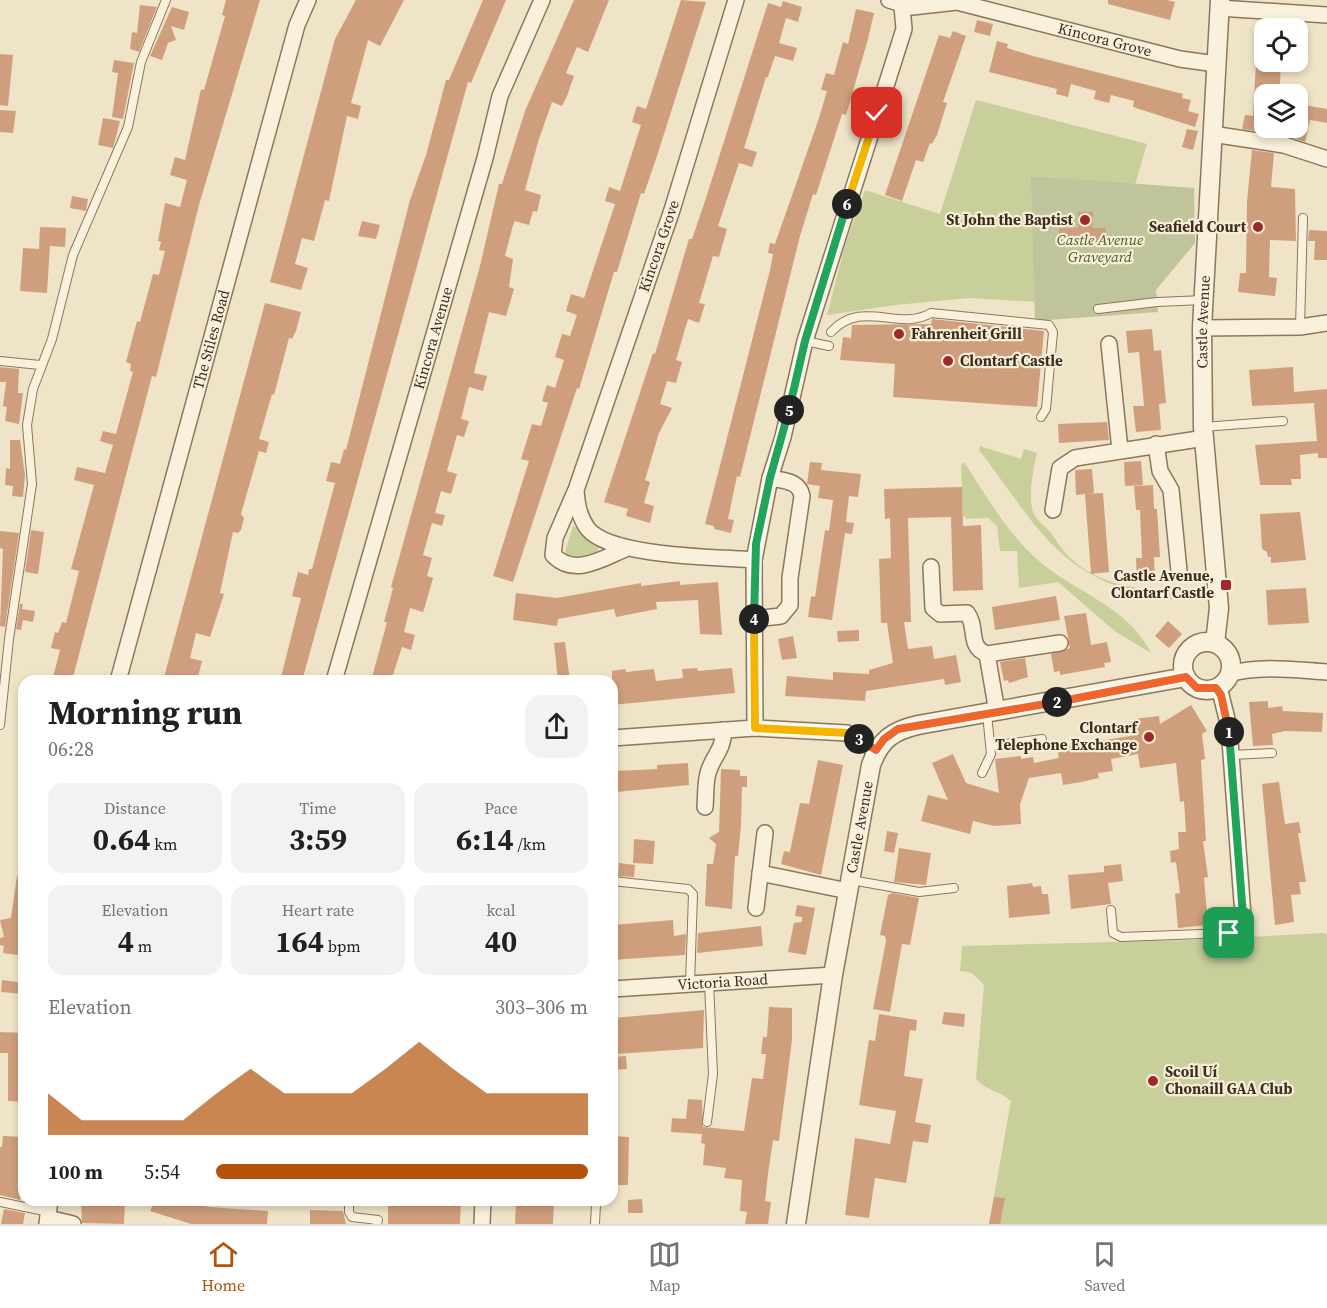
<!DOCTYPE html>
<html lang="en">
<head>
<meta charset="utf-8">
<style>
  body { margin:0; font-family:"Source Serif 4",serif; background:#f2f2f2; color:#202124; height:100vh; display:flex; flex-direction:column; font-size:22px; white-space:nowrap }
  * { box-sizing:border-box; margin:0 }
  p { font-size:20px; color:#757577 }
  .icon { flex:none; width:33px; height:33px; fill:none; stroke:currentColor; stroke-width:2; stroke-linecap:round; stroke-linejoin:round }
  .map { position:relative; flex:1; overflow:hidden }
  .drawer { position:absolute; left:18px; top:675px; width:600px; height:531px; display:flex; flex-direction:column; background:#fff; border-radius:18px; box-shadow:0 3px 9px #0003 }
  .drawer>* { flex:none }
  .fabs { position:absolute; left:1254px; top:18px; display:grid; gap:12px }
  .fabs a { display:grid; place-items:center; width:54px; height:54px; border-radius:12px; background:#fff; box-shadow:0 3px 9px #0003; font-size:30px }
  .pin { position:absolute; display:grid; place-items:center; width:51px; height:51px; color:#fff; margin:-26px; border-radius:12px; box-shadow:0 3px 9px #0006 }
  .km { position:absolute; width:30px; height:30px; margin:-15px; border-radius:50%; background:#222; color:#fff; font-size:16px; line-height:30px; text-align:center }
  .round { display:grid; place-items:center; flex:none; width:63px; height:63px; border-radius:18px; background:#f2f2f2 }
  .overview { display:flex; align-items:center; justify-content:space-between; height:102px; padding:0 30px }
  h1 { font-size:33px; font-weight:700; line-height:45px }
  .metrics { display:grid; grid-template-columns:repeat(3,1fr); gap:9px; height:102px; padding:6px 30px }
  .metrics div { display:grid; align-content:center; border-radius:15px; background:#f2f2f2; text-align:center }
  .metrics b { font-size:30px; font-weight:700 }
  .metrics small { font-size:16px; font-weight:400 }
  .metrics p { font-size:16px }
  .chart { height:168px; padding:12px 30px }
  .chart p { display:flex; justify-content:space-between }
  .chart svg { width:100%; height:108px; margin-top:6px; fill:#b45309; opacity:.7 }
  ul { padding:0 30px; list-style:none; font-size:20px }
  li { display:grid; grid-template-columns:96px 72px 1fr; align-items:center; height:45px }
  li i { height:15px; border-radius:8px; background:#b45309 }
  .tab-bar { display:flex; justify-content:space-around; align-items:center; height:84px; border-top:2px solid #e0e0e0; background:#fff; font-size:16px; color:#757577 }
  .tab-bar a { display:grid; justify-items:center; gap:3px }
  .tab-bar .on { color:#b45309 }
  .map>svg:first-child { display:block }
  .green { fill:#c9cf9b }
  .cemetery { fill:#bfc49a }
  .building { fill:#cf9f7d }
  .lines { fill:none; stroke-linecap:round; stroke-linejoin:round }
  .service-casing { stroke:#8d765c; stroke-width:10 }
  .minor-casing { stroke:#8d765c; stroke-width:18 }
  .tertiary-casing { stroke:#8d765c; stroke-width:21 }
  .service { stroke:#faf1dc; stroke-width:8 }
  .minor { stroke:#faf1dc; stroke-width:15 }
  .tertiary { stroke:#faf1dc; stroke-width:18 }
  .split-1-casing { stroke:#fff; stroke-width:12 }
  .split-2-casing { stroke:#fff; stroke-width:12 }
  .split-3-casing { stroke:#fff; stroke-width:12 }
  .split-4-casing { stroke:#fff; stroke-width:12 }
  .split-5-casing { stroke:#fff; stroke-width:12 }
  .split-6-casing { stroke:#fff; stroke-width:12 }
  .split-7-casing { stroke:#fff; stroke-width:12 }
  .split-1 { stroke:#22a559; stroke-width:8 }
  .split-2 { stroke:#f0652b; stroke-width:8 }
  .split-3 { stroke:#f0652b; stroke-width:8 }
  .split-4 { stroke:#f5b400; stroke-width:8 }
  .split-5 { stroke:#22a559; stroke-width:8 }
  .split-6 { stroke:#22a559; stroke-width:8 }
  .split-7 { stroke:#f5b400; stroke-width:8 }
  .poi-dot { fill:#9e2a2b; stroke:#f7eed8; stroke-width:2 }
  .labels { text-anchor:middle; stroke-width:4.5; stroke-linejoin:round; paint-order:stroke }
  .street-label { font-size:15px; fill:#3d2e20; stroke:#f7eed8 }
  .poi-label { font-size:15px; font-weight:bold; fill:#3d2e20; stroke:#f7eed8; text-anchor:end }
  .park-label { font-size:15px; font-style:italic; fill:#4d5a26; stroke:#f7eed8 }
</style>
</head>
<body>
<div class="map">
<svg width="1327" height="1224" viewBox="0 0 1327 1224">
  <rect width="100%" height="100%" fill="#f0e4c8"/>
  <path class="green" d="M976,100L1147,144L1135,185L1032,176L1035,302L969,298L896,305L827,315L845,245L865,190L940,214Z
    M980,446L1021,459L1024,449L1037,453C1033,470 1029,491 1032,508C1034,521 1048,527 1054,537C1084,589 1146,591 1202,592C1185,603 1167,599 1149,595C1055,576 1033,519 979,450Z
    M964,462C987,497 1007,533 1039,561C1075,592 1130,608 1151,653L1116,632L1058,582L1019,588L1017,551H1000L997,526L988,518L967,519L963,516L961,465Z
    M573,526L580,528L586,538L598,546V551L592,555L571,558L565,552Z
    M1322,933L1327,934V1224H989L1011,1101C1001,1091 985,1090 976,1079L984,985L972,973L960,971L962,946L1192,940Z"/>
  <path class="cemetery" d="M1031,176L1194,188L1195,243L1156,290L1158,312L1035,321Z"/>
  <path class="building" d="M226,0H260L199,205L156,377L152,376L72,681H52L60,650L51,648L55,632L58,633L62,622L66,623L79,571L71,569L94,485L74,480L77,467L105,473L113,445L100,441L103,431L116,434L133,372L130,371L131,364L126,362L137,321L140,322L153,274L159,275L165,251L159,250L161,242L158,241L165,203L180,207L187,180L170,175L175,157L185,160L201,89L204,90L225,16L222,15Z
    M356,0H404L380,46L368,40L351,103L361,106L358,119L347,116L329,201L325,200L314,241L302,238L295,264L308,268L301,290L270,282L335,39Z
    M483,0H506L471,83L468,82L302,681H280L301,598L292,596L298,572L308,575L309,569H312L335,483L326,481L331,462L340,464L344,449L346,450L410,200L426,155L446,80H449Z
    M574,0H609L588,52L577,47L566,73L574,76L567,96L562,106L552,102L538,142L525,190L541,195L537,212L533,211L529,225L515,221L513,225L505,256L513,259L509,287L514,289L506,316L489,312L474,373L487,376L483,391L469,387L461,419L469,421L464,437L457,435L447,471L457,474L451,494L441,491L435,513L445,515L442,526L432,523L423,555L432,558L427,576L433,578L425,606L423,612L410,608L404,632L415,635L411,650L402,647L391,681H371L387,622H384L393,588L391,587L480,266L499,184H502L525,111Z
    M681,0L706,2L657,156L644,194L641,193L617,272H614L579,389L577,388L513,582L493,576L529,461L521,459L532,424L541,426L548,403L542,401L547,385L555,388L564,360L555,357L562,334L570,336L577,315L566,311L571,294L584,298L615,204L605,201L609,187L620,191L641,125L632,122L637,106L646,109Z
    M1108,0H1167L1175,2L1170,20L1108,4Z
    M783,1L802,7L798,22L786,18L779,43L797,48L793,61L775,56L768,77H766L744,148L757,152L752,167L739,163L718,226L727,229L719,257L713,256L699,303L705,304L699,323L688,319L676,360L682,362L676,383L667,381L660,404L672,408L659,433L645,480L650,482L644,503L654,506L650,523L626,516L628,509L604,502L653,353L655,354L689,239H692L705,201L768,3L781,7Z
    M140,5L157,7L139,52L130,49L132,32L137,33Z
    M172,7L189,12L184,30L171,26L176,40L168,43L162,60L150,56Z
    M856,9L874,13L868,39L846,115L842,114L816,195L813,194L800,236L740,477L737,476L728,519L734,520L731,533L714,529V526L705,524L770,270L773,254L768,253L770,243L775,244L819,118L827,91L821,90L826,73L834,75L843,42L848,44Z
    M977,20L993,24L990,36L974,32Z
    M953,31L966,36L943,102L947,103L937,135L932,144L930,143L923,162L916,160L902,201L885,195L939,35L950,38Z
    M997,41L1008,44L1007,48L1033,56L1183,94L1182,98L1191,100L1188,111L1199,114L1195,127L1133,107L1134,101L1111,95L1109,103L1094,99L1096,91L1071,84L1068,97L1056,94L1057,89L989,72Z
    M0,54L13,55L8,106L0,105Z
    M114,60L134,63L123,119L112,117L118,73L112,72Z
    M1256,62H1281L1280,85L1275,84V94H1264V128H1298V104L1327,109V123L1310,120L1305,142L1286,135L1242,129L1245,115L1253,116Z
    M0,110L16,111L13,133L0,132Z
    M103,118L120,121L113,148L98,145Z
    M1187,129L1198,131L1193,150L1182,147Z
    M1252,150L1274,153L1271,187L1295,189L1296,241L1270,240L1269,277L1277,278L1275,296L1238,292L1240,273H1246L1247,202Z
    M72,196L88,199L86,211L70,208Z
    M1078,212H1093L1092,228H1106V243H1059V228H1078Z
    M362,221L380,225L376,239L358,236Z
    M40,227L66,228L65,247L50,246L47,293L20,291L23,248L39,249Z
    M1309,230L1327,231V260H1314L1315,241H1308Z
    M265,303L301,312L296,331L292,339L289,338L274,395L272,394L259,439L269,442L266,453L259,451L241,514L244,518L241,530L238,533L233,532L220,593L224,594L210,637L196,633L190,658L202,661L197,681H163Z
    M932,319L1044,331L1037,407L893,397L895,364L840,360L843,337L851,338L852,325L931,324Z
    M1152,329L1154,351L1161,350L1166,403L1159,404L1161,430L1136,432L1133,406H1144L1142,384L1139,352L1128,353L1126,331Z
    M0,367L19,369L18,393H23L19,424L5,421L7,407L3,406L6,382H0Z
    M1293,367L1294,392L1327,389V458H1318V453L1300,455L1301,479H1291L1292,485H1260L1255,445L1317,441L1314,403L1252,406L1249,370Z
    M1107,422L1109,440L1059,443L1058,424Z
    M10,440H20L25,475L23,497L12,496L13,486L5,485L6,468L10,469Z
    M1141,461L1143,485L1125,486L1124,462Z
    M810,462L822,463L821,470L861,474L858,497L849,496L846,522L854,523L852,534L845,533L832,620L808,617L811,596L815,597L825,530L829,531L833,500L818,498L820,486L807,484Z
    M1092,469L1094,493L1076,495L1075,470Z
    M1153,485L1154,509H1157L1160,557H1154L1155,582H1137L1136,558H1142L1140,510H1136L1134,486Z
    M962,487L963,526L981,525L983,590L953,591L951,517L908,518L911,622H904L908,649L932,646L934,659L956,655L961,682L945,685L944,679L866,691L865,701L785,696L787,676L833,680V672L869,674V670L893,663L887,623H881L879,559L891,558L890,518L885,519L884,489Z
    M1103,493L1109,572L1091,574L1085,494Z
    M1300,512L1306,560L1271,563V557H1268L1267,552L1262,549L1260,514Z
    M31,530L44,532L38,574L25,572Z
    M0,531L19,533L5,627L0,626L3,549L0,548Z
    M680,581V585L718,582L722,635L700,634L698,600L656,602L657,609L616,617L614,609L558,619L557,626L513,620L516,593L557,598L641,583V586Z
    M1306,588L1309,623L1268,625L1266,590Z
    M1056,596L1060,620L995,630L992,607Z
    M20,604H23L22,609L35,611L33,622L23,620L21,630L16,629Z
    M1086,613L1091,645L1107,642L1111,662L1104,663L1105,667L1060,675V671L1054,672L1051,654L1070,648L1064,616Z
    M1168,621L1182,634L1169,648L1155,636Z
    M859,630V641L838,642L837,631Z
    M793,636L797,658L782,660L778,639Z
    M565,642L570,681H558L554,643Z
    M1025,658L1028,677L1009,683L1008,680L1004,681L1000,662Z
    M697,668L698,671L732,668L735,693L612,705V671L625,669L626,672L654,669L656,681L683,678L682,669Z
    M1268,701V708L1282,706L1283,711L1323,713L1322,732L1285,731L1272,734L1273,745L1253,746L1249,702Z
    M1191,705L1207,731L1202,734L1205,759L1201,760L1206,841H1203L1208,877L1204,878L1208,925L1178,928L1175,894L1180,893L1176,862L1171,863L1170,851L1179,849L1178,832H1186L1184,801L1180,802L1176,763L1140,768L1138,754L1111,759L1113,771L1098,773L1099,778L1081,782L1063,785L1061,773L1029,778L1020,804L1021,824L994,826L973,821L970,834L921,821L928,795L948,800L932,763L953,754L966,783L999,793L995,759L1021,756V759L1033,757L1034,763L1059,758L1057,748L1136,735L1134,719L1159,716L1160,724Z
    M818,760L843,765L821,875L781,864L784,851L790,852L800,803L809,804Z
    M688,763L689,785L617,792L616,771L657,769V765Z
    M721,769L740,770V776H747V787H742L741,825L738,856H735L732,909L705,906L707,864H713L716,844L709,838L719,832Z
    M1279,782L1285,824L1299,822L1301,833H1298L1306,882H1299L1301,894L1291,895L1294,922L1275,925L1262,784Z
    M887,831L898,833L894,853L884,851Z
    M634,839L655,841L653,864L633,863Z
    M899,848L931,853L926,885L894,882Z
    M619,863L635,865L634,877L618,876Z
    M1121,864L1123,881L1108,883L1111,904L1071,909L1068,875L1104,872V866Z
    M17,876L24,877V956L3,953L4,946L0,945V938L4,937L0,920L11,918Z
    M1032,883L1033,887L1041,886L1042,894H1048L1050,914L1009,918L1007,886Z
    M892,893L919,898L910,945L902,944L890,1012L873,1009L886,941L885,936L880,935L888,895Z
    M797,905L815,908L806,955L788,952L794,923L802,922V917L795,916Z
    M673,920L674,936L686,934L685,955L612,960V925Z
    M761,926L763,946L697,953L698,933Z
    M2,980L24,983V994L1,992Z
    M769,1007L792,1008V1040L779,1141L773,1140L768,1174L765,1201L771,1202L768,1224H745L747,1212L740,1211L742,1180L724,1178L726,1168L703,1165L705,1144L701,1143L702,1134L671,1132L672,1118L686,1119L688,1099L702,1100L703,1127L744,1131L752,1078L763,1079L766,1054H761L763,1037H767Z
    M704,1010L703,1048L616,1054L613,1018Z
    M944,1012L965,1014L964,1027L942,1024Z
    M879,1014L917,1020L916,1031L910,1030L904,1076L923,1079L915,1122L931,1125L928,1143L913,1141L906,1183L875,1178L869,1218L845,1215L855,1138L890,1144L896,1111L859,1105L869,1040L875,1041Z
    M0,1032L24,1033V1102L8,1101V1053H0Z
    M626,1056L627,1069L612,1070V1057Z
    M3,1136L24,1137L20,1200L0,1195V1147H2Z
    M612,1136L629,1137L628,1185H612Z
    M994,1197L1005,1198L1000,1224H989Z
    M642,1199L643,1213H628V1200Z
    M81,1200L125,1202L124,1224L82,1223Z
    M155,1200H186L209,1207L268,1211L267,1224H191L150,1211Z
    M388,1200H461L460,1224H388Z
    M516,1200H554L553,1224H515Z
    M4,1209L25,1213L23,1224H1Z
    M310,1210L343,1211L346,1224H310Z"/>
  <g class="lines">
    <defs>
      <path id="service" d="M1098,309L1157,302L1204,300
        M1300,327L1303,218
        M831,332C862,298 898,332 931,313L1049,325L1053,332L1046,409L1041,417
        M805,341L829,346
        M0,361L40,365
        M1203,427L1283,421
        M0,725L9,639L32,484L27,425L33,389L52,339L73,255L128,127L141,62L166,0
        M991,746L1042,739
        M1232,755L1272,753
        M982,773L991,754L987,714
        M851,880L919,892L954,888
        M612,881L688,889L693,894L690,984
        M1111,910L1113,933L1121,937L1229,933
        M707,1122L713,1074L709,982
        M349,1200V1212L352,1217L378,1220L377,1224
        M0,1202L49,1212
        M595,1224L596,1204"/>
      <g id="minor">
        <path d="M736,0L672,210L576,490C577,504 579,517 588,529C611,557 717,557 754,560"/>
        <path id="s1" d="M889,0L912,7L957,2L1180,59L1216,64"/>
        <path d="M1219,8L1327,15"/>
        <path d="M1212,134L1284,145L1327,159"/>
        <path d="M1202,328L1300,327L1327,323"/>
        <path d="M1109,344L1120,450"/>
        <path d="M1156,444L1160,471L1171,490L1179,571"/>
        <path d="M575,492L555,538L553,555C574,577 602,559 625,549"/>
        <path d="M1053,510L1060,468L1075,458L1205,438"/>
        <path d="M931,567L933,608L940,614L967,613C978,627 967,647 987,654"/>
        <path d="M754,619L781,616L790,605V578L802,496C799,480 783,481 770,478"/>
        <path d="M1229,674C1260,665 1295,670 1327,672"/>
        <path id="s2" d="M118,681L297,25L308,0"/>
        <path id="s3" d="M334,681L485,158L500,96L542,0"/>
        <path d="M1216,688L1221,695L1229,727L1244,929L1242,932L1229,933"/>
        <path d="M997,712L987,654L1060,643"/>
        <path d="M755,728L754,560L770,478L783,437L805,341L904,29L902,6"/>
        <path d="M612,738L755,728L847,733L876,750"/>
        <path d="M705,807C706,796 705,784 708,773C714,753 722,754 724,730"/>
        <path d="M760,873L848,891"/>
        <path d="M756,908L765,833"/>
        <path id="s4" d="M612,989L833,975"/>
        <path d="M48,1218L73,1224"/>
        <path d="M47,1224L50,1200"/>
        <path d="M482,1224L483,1200"/>
      </g>
      <g id="tertiary">
        <circle cx="1207" cy="666" r="24"/>
        <path id="s5" d="M1215,643L1219,608L1203,427L1202,328L1220,0"/>
        <path id="s6" d="M796,1224L833,975L871,765C880,740 892,731 918,725L1186,677"/>
      </g>
    </defs>
    <use href="#service" class="service-casing"/>
    <use href="#minor" class="minor-casing"/>
    <use href="#tertiary" class="tertiary-casing"/>
    <use href="#service" class="service"/>
    <use href="#minor" class="minor"/>
    <use href="#tertiary" class="tertiary"/>
  </g>
  <g class="lines">
    <defs>
      <path id="split-1" d="M1229,933L1242,932L1244,929L1229,732"/>
      <path id="split-2" d="M1057,702L1186,677L1197,688H1216L1221,695L1229,732"/>
      <path id="split-3" d="M859,739L876,750L884,739L898,729L1057,702"/>
      <path id="split-4" d="M754,619L755,728L848,733L859,739"/>
      <path id="split-5" d="M754,619L756,544L770,478L789,410"/>
      <path id="split-6" d="M789,410L805,341L847,204"/>
      <path id="split-7" d="M847,204L877,113"/>
    </defs>
    <use href="#split-1" class="split-1-casing"/>
    <use href="#split-2" class="split-2-casing"/>
    <use href="#split-3" class="split-3-casing"/>
    <use href="#split-4" class="split-4-casing"/>
    <use href="#split-5" class="split-5-casing"/>
    <use href="#split-6" class="split-6-casing"/>
    <use href="#split-7" class="split-7-casing"/>
    <use href="#split-1" class="split-1"/>
    <use href="#split-2" class="split-2"/>
    <use href="#split-3" class="split-3"/>
    <use href="#split-4" class="split-4"/>
    <use href="#split-5" class="split-5"/>
    <use href="#split-6" class="split-6"/>
    <use href="#split-7" class="split-7"/>
  </g>
  <g class="poi-dot">
    <circle cx="1085" cy="220" r="6"/>
    <circle cx="1258" cy="227" r="6"/>
    <circle cx="899" cy="334" r="6"/>
    <circle cx="948" cy="361" r="6"/>
    <rect x="1220" y="579" width="12" height="12" rx="3"/>
    <circle cx="1149" cy="737" r="6"/>
    <circle cx="1153" cy="1081" r="6"/>
  </g>
  <g class="labels">
    <g class="street-label">
      <text dy="5" stroke="none"><textPath href="#s1" startOffset="222">Kincora Grove</textPath></text>
      <text transform="translate(659 246) rotate(-71)" y="5">Kincora Grove</text>
      <text dy="5" stroke="none"><textPath href="#s5" startOffset="322">Castle Avenue</textPath></text>
      <text dy="5" stroke="none"><textPath href="#s3" startOffset="357">Kincora Avenue</textPath></text>
      <text dy="5" stroke="none"><textPath href="#s2" startOffset="354">The Stiles Road</textPath></text>
      <text dy="5" stroke="none"><textPath href="#s6" startOffset="402">Castle Avenue</textPath></text>
      <text dy="5" stroke="none"><textPath href="#s4" startOffset="111">Victoria Road</textPath></text>
    </g>
    <g class="poi-label">
      <text x="1073" y="225">St John the Baptist</text>
      <text x="1246" y="232">Seafield Court</text>
      <text x="911" y="339" text-anchor="start">Fahrenheit Grill</text>
      <text x="960" y="366" text-anchor="start">Clontarf Castle</text>
      <text x="1214" y="581">Castle Avenue,<tspan x="1214" dy="17">Clontarf Castle</tspan></text>
      <text x="1137" y="733">Clontarf<tspan x="1137" dy="17">Telephone Exchange</tspan></text>
      <text x="1165" y="1077" text-anchor="start">Scoil Uí<tspan x="1165" dy="17">Chonaill GAA Club</tspan></text>
    </g>
    <g class="park-label">
      <text x="1100" y="245">Castle Avenue<tspan x="1100" dy="17">Graveyard</tspan></text>
    </g>
  </g>
</svg>
<div class="fabs">
<a><svg class="icon" aria-label="locate" viewBox="0 0 24 24"><circle cx="12" cy="12" r="6"/><path d="M12 2v4M12 18v4M2 12h4M18 12h4"/></svg></a>
<a><svg class="icon" aria-label="layers" viewBox="0 0 24 24"><path d="M12 4l9 5-9 5-9-5zM3 14l9 5 9-5"/></svg></a>
</div>
<div class="pin" style="left:1229px;top:933px;background:#1e9e55"><svg class="icon" aria-label="arrive" viewBox="0 0 24 24"><path d="M6 21V4h12l-3 4 3 4H6"/></svg></div>
<div class="pin" style="left:877px;top:113px;background:#d93025"><svg class="icon" aria-label="check" viewBox="0 0 24 24"><path d="M5 12l5 5 9-10"/></svg></div>
<b class="km" style="left:1229px;top:732px">1</b>
<b class="km" style="left:1057px;top:702px">2</b>
<b class="km" style="left:859px;top:739px">3</b>
<b class="km" style="left:754px;top:619px">4</b>
<b class="km" style="left:789px;top:410px">5</b>
<b class="km" style="left:847px;top:204px">6</b>
<section class="drawer">
<div class="overview"><div><h1>Morning run</h1><p>06:28</p></div><a class="round"><svg class="icon" aria-label="share" viewBox="0 0 24 24"><path d="M12 15V3M7 8l5-5 5 5M5 13v7h14v-7"/></svg></a></div>
<div class="metrics">
<div><p>Distance</p><b>0.64<small> km</small></b></div>
<div><p>Time</p><b>3:59</b></div>
<div><p>Pace</p><b>6:14<small> /km</small></b></div>
</div>
<div class="metrics">
<div><p>Elevation</p><b>4<small> m</small></b></div>
<div><p>Heart rate</p><b>164<small> bpm</small></b></div>
<div><p>kcal</p><b>40</b></div>
</div>
<div class="chart"><p><span>Elevation</span>303–306 m</p>
<svg viewBox="0 0 160 44" preserveAspectRatio="none"><path d="M0 44V27L10 38L20 38L30 38L40 38L50 27L60 17L70 27L80 27L90 27L100 17L110 6L120 17L130 27L140 27L150 27L160 27V44z"/></svg>
</div>
<ul>
<li><b>100 m</b>5:54<i style="width:100%"></i></li>
</ul>
</section>
</div>
<nav class="tab-bar">
<a class="on"><svg class="icon" aria-label="home" viewBox="0 0 24 24"><path d="M3 11l9-7 9 7M6 9v11h12V9"/></svg>Home</a>
<a><svg class="icon" aria-label="map" viewBox="0 0 24 24"><path d="M3 6l6-2 6 2 6-2v14l-6 2-6-2-6 2zM9 4v14M15 6v14"/></svg>Map</a>
<a><svg class="icon" aria-label="saved" viewBox="0 0 24 24"><path d="M7 4h10v16l-5-4-5 4z"/></svg>Saved</a>
</nav>
</body>
</html>
